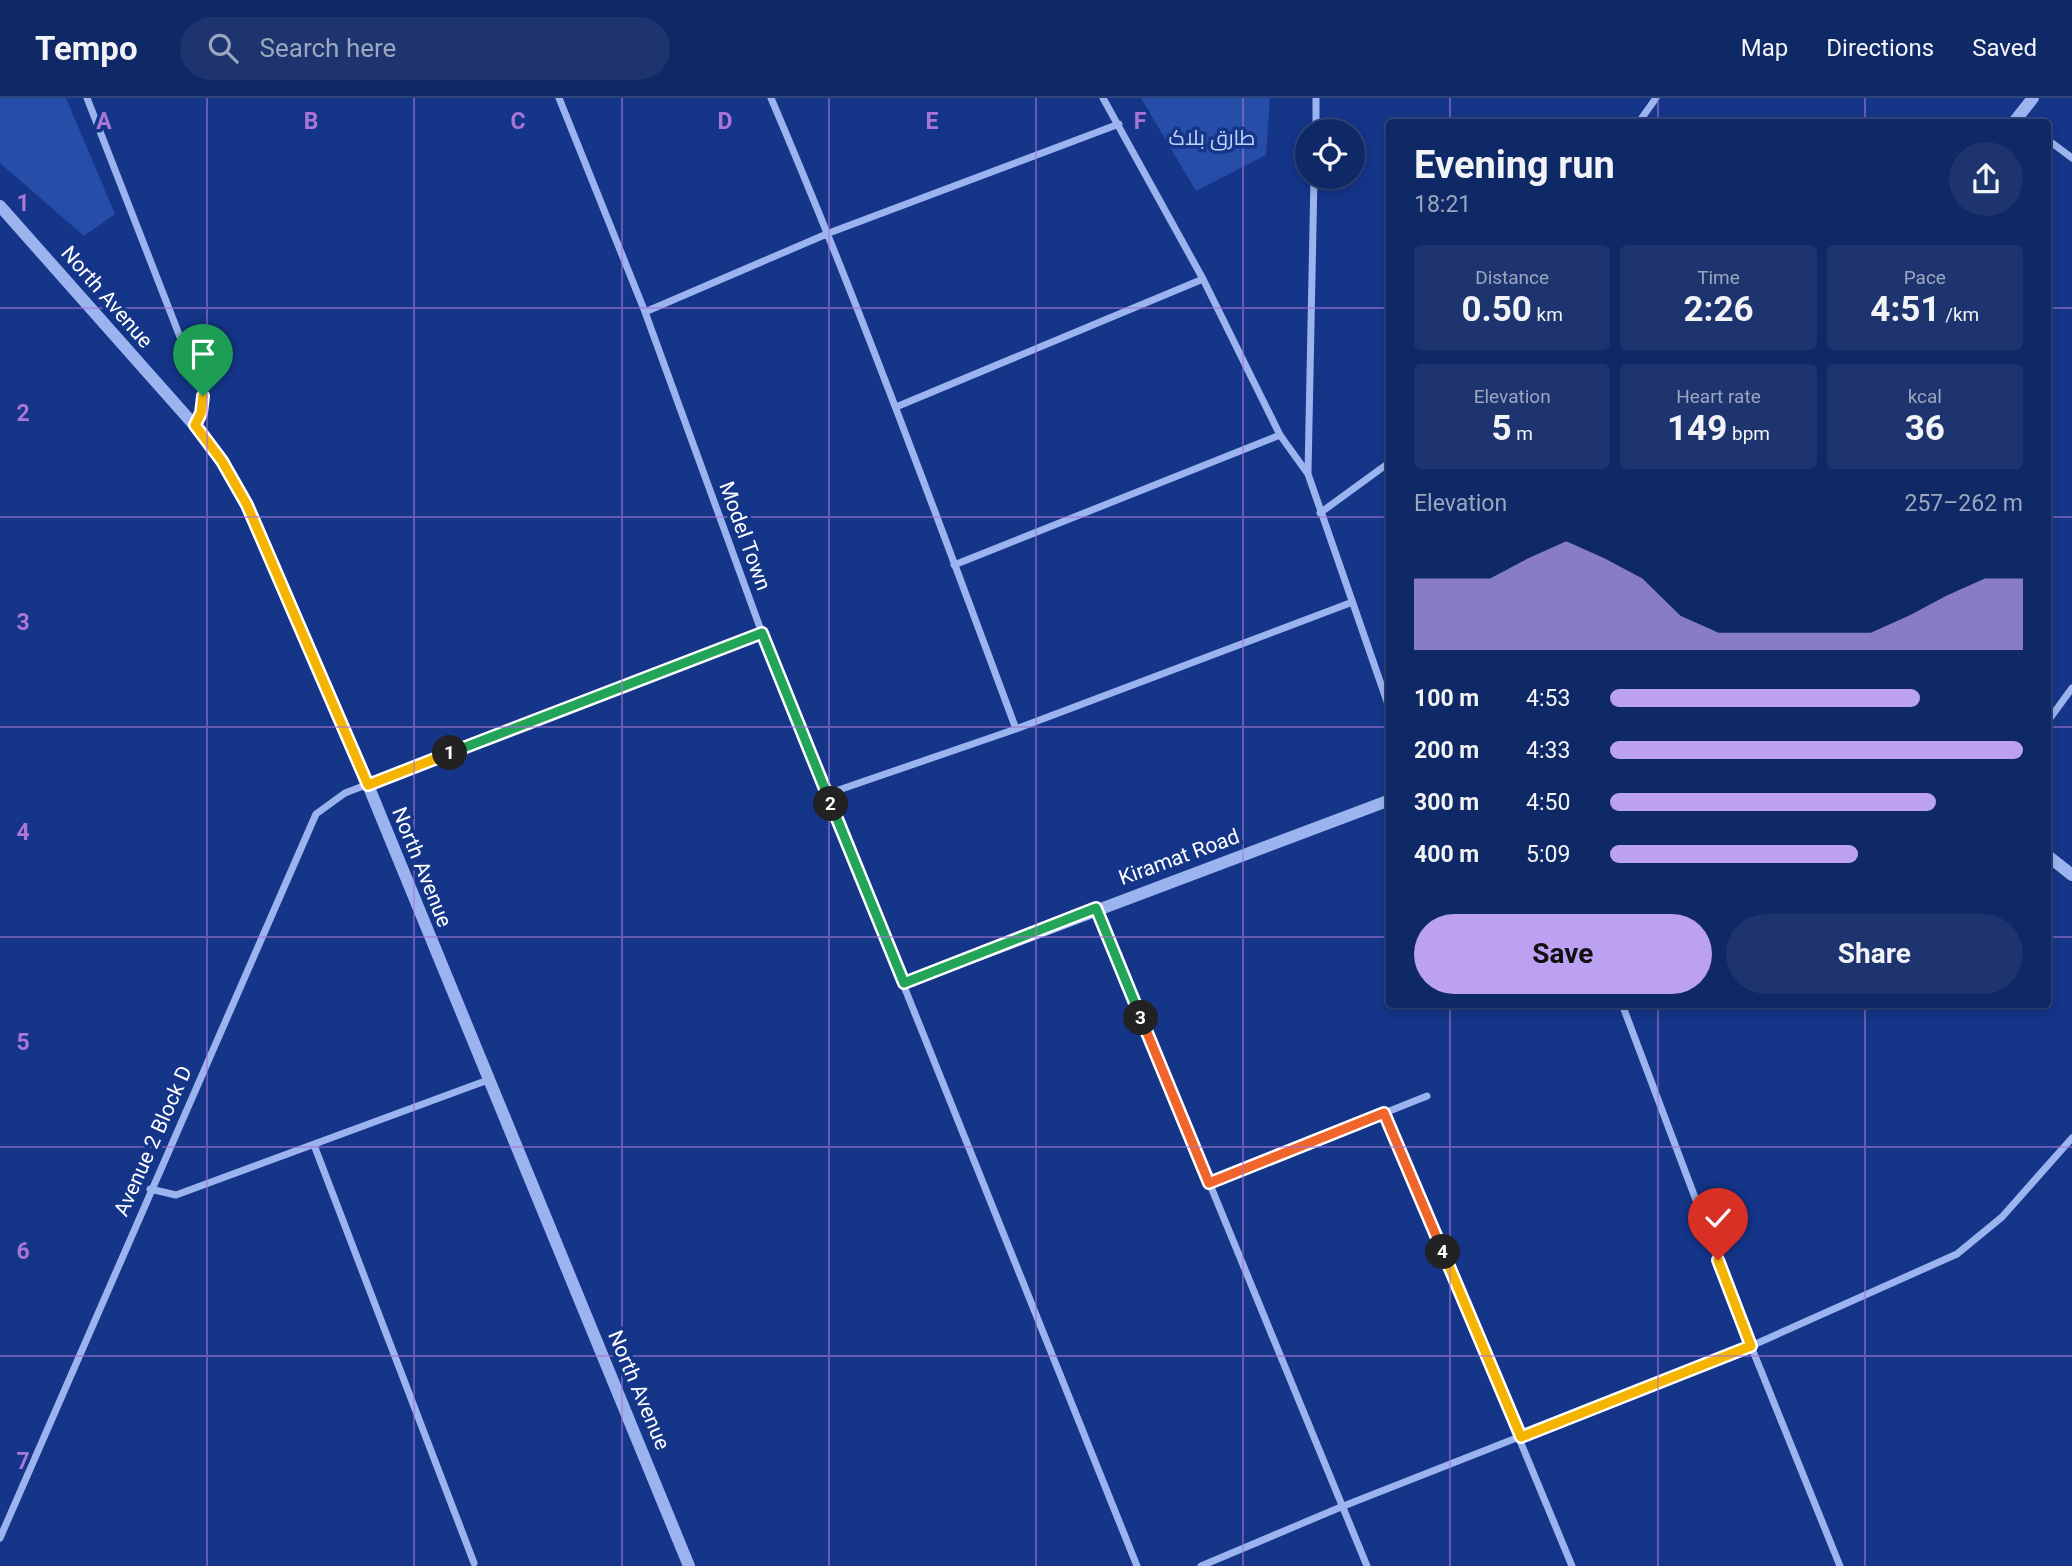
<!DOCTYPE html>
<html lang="en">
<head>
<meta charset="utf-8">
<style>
  body { margin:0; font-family:Roboto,Cairo,sans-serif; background:#1d346f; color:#f1f3f6; height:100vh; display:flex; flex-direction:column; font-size:26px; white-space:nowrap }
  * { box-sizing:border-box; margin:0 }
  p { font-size:23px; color:#9ba6bf }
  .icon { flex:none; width:38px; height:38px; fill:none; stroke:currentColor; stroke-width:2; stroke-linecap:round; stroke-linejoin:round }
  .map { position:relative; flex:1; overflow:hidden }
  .details { position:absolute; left:1386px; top:21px; width:665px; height:889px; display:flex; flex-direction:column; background:#0f2866; border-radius:7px; box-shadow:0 4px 10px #0003,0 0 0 2px #2f447a }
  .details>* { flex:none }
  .controls { position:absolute; left:1295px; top:21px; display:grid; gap:14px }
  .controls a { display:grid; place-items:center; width:70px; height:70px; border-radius:50%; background:#0f2866; box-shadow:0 4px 10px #0003,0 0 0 2px #2f447a; font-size:35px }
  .pin { position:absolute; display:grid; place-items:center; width:60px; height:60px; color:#fff; margin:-72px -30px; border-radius:50% 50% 50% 0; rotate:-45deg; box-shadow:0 0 7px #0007 }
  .pin .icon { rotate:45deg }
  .km { position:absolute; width:35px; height:35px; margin:-18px; border-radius:50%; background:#222; color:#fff; font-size:19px; line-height:35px; text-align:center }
  .round { display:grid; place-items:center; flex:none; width:74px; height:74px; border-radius:37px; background:#1d346f }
  .summary { display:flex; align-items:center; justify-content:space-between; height:119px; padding:0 28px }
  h1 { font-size:38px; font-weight:700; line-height:52px }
  .figures { display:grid; grid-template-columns:repeat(3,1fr); gap:10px; height:119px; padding:7px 28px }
  .figures div { display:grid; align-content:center; border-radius:7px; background:#1d346f; text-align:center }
  .figures b { font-size:35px; font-weight:700 }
  .figures small { font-size:19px; font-weight:400 }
  .figures p { font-size:19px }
  .chart { height:196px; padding:14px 28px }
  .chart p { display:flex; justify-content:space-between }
  .chart svg { width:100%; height:126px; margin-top:7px; fill:#bca0f2; opacity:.7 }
  .action { display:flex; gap:14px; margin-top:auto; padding:14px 28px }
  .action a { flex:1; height:80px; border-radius:42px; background:#bca0f2; color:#111; font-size:28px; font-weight:700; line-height:80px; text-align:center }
  .action a+a { background:#1d346f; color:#f1f3f6 }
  ul { padding:0 28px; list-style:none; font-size:23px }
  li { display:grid; grid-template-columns:112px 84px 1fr; align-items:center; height:52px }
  li i { height:18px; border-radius:9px; background:#bca0f2 }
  header { display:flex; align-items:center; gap:42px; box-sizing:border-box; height:98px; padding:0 35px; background:#0f2866; border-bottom:2px solid #2f447a }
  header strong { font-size:33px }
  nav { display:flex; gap:38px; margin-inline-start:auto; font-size:24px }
  .search { width:490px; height:63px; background:#1d346f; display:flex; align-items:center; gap:18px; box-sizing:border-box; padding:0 24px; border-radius:38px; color:#9ba6bf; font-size:26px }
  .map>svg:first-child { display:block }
  .green { fill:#264da7 }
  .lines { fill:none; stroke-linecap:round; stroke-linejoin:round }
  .minor { stroke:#9bb4ef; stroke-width:7 }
  .tertiary { stroke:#9bb4ef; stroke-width:12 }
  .split-1-casing { stroke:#fff; stroke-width:14 }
  .split-2-casing { stroke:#fff; stroke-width:14 }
  .split-3-casing { stroke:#fff; stroke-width:14 }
  .split-4-casing { stroke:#fff; stroke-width:14 }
  .split-5-casing { stroke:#fff; stroke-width:14 }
  .split-1 { stroke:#f5b400; stroke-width:9 }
  .split-2 { stroke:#22a559; stroke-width:9 }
  .split-3 { stroke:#22a559; stroke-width:9 }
  .split-4 { stroke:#f0652b; stroke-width:9 }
  .split-5 { stroke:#f5b400; stroke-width:9 }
  .grid { fill:none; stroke:#a976d5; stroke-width:2; stroke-opacity:0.55 }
  .labels { text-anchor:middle; stroke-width:7; stroke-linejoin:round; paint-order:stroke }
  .park-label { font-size:21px; fill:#c1d2fb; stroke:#143588 }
  .street-label { font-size:21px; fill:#fff; stroke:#143588 }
  .grid-label { font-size:23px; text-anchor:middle; font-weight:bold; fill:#a976d5; stroke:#143588; stroke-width:7; stroke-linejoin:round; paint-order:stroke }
</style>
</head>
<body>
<header>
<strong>Tempo</strong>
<div class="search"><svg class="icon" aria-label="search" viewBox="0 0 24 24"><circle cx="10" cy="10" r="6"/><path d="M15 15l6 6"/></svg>Search here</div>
<nav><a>Map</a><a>Directions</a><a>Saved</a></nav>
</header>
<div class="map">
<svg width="2072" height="1468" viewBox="0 0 2072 1468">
  <rect width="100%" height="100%" fill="#143588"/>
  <path class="green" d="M0,0H66L115,116L84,138L0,65Z
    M1141,0H1270L1266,57L1196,93Z"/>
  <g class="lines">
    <path class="minor" d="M87,0L203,298L201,315L195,328
      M559,0L645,214L762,535L1137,1468
      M771,0C860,208 937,419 1016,631
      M1103,0L1203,181L1280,337L1308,376L1390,612
      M1639,24L1656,0
      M1316,33V0
      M2048,42L2072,60
      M645,214L829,135L1119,26
      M896,309L1203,181
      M1308,375L1314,79
      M1320,415L1390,364
      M954,467L1280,337
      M2048,623L2072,590
      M827,696L1016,631L1350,505
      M1097,812L1367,1468
      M1622,906L1751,1248L1840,1468
      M1384,1015L1572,1468
      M314,1047L474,1465
      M1209,1085L1427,998
      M150,1091L176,1097L488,982
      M0,1440L316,716L345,695L762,535
      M1201,1468L1341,1409L1751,1248L1957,1156L2002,1119L2072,1040"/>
    <path class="tertiary" d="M2014,24L2033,0
      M0,108L195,328L222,363L247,406L368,687L689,1468
      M2048,758L2072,777
      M904,885L1390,702"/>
  </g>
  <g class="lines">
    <defs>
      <path id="split-1" d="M203,298L201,315L195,327L222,363L247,407L368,687L450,655"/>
      <path id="split-2" d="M450,655L762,535L831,706"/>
      <path id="split-3" d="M831,706L904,885L1096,810L1141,920"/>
      <path id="split-4" d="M1141,920L1209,1085L1384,1015L1443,1154"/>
      <path id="split-5" d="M1443,1154L1521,1339L1751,1248L1718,1162"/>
    </defs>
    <use href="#split-1" class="split-1-casing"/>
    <use href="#split-2" class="split-2-casing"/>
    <use href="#split-3" class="split-3-casing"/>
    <use href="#split-4" class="split-4-casing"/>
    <use href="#split-5" class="split-5-casing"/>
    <use href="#split-1" class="split-1"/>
    <use href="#split-2" class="split-2"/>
    <use href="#split-3" class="split-3"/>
    <use href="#split-4" class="split-4"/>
    <use href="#split-5" class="split-5"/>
  </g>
  <path class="grid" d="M207,0V1468M414,0V1468M622,0V1468M829,0V1468M1036,0V1468M1243,0V1468M1450,0V24M1658,0V24M1865,0V24M0,210H1390M2048,210H2072M0,419H1390M2048,419H2072M0,629H1390M2048,629H2072M0,839H1390M2048,839H2072M1450,906V1468M1658,906V1468M1865,906V1468M0,1049H2072M0,1258H2072"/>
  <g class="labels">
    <g class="park-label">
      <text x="1212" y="47">طارق بلاک</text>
    </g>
    <g class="street-label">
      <text transform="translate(107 199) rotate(49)" y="7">North Avenue</text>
      <text transform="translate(745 438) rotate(70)" y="7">Model Town</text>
      <text transform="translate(1179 759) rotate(-20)" y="7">Kiramat Road</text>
      <text transform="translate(422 769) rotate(68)" y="7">North Avenue</text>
      <text transform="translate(153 1043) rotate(-66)" y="7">Avenue 2 Block D</text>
      <text transform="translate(639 1292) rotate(67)" y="7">North Avenue</text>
    </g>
  </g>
  <g class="grid-label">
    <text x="104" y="31">A</text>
    <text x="311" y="31">B</text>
    <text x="518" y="31">C</text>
    <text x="725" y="31">D</text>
    <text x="932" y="31">E</text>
    <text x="1140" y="31">F</text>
    <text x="23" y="113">1</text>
    <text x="23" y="323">2</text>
    <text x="23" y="532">3</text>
    <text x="23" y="742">4</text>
    <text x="23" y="952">5</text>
    <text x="23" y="1161">6</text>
    <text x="23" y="1371">7</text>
  </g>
</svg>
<div class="controls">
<a><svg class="icon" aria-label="locate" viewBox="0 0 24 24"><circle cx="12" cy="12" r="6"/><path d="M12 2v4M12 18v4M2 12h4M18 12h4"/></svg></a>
</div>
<div class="pin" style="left:203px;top:298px;background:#1e9e55"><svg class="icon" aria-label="arrive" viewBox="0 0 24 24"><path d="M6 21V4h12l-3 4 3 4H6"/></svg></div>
<div class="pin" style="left:1718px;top:1162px;background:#d93025"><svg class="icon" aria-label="check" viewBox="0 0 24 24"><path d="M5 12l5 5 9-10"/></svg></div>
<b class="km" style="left:450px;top:655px">1</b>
<b class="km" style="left:831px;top:706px">2</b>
<b class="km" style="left:1141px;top:920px">3</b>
<b class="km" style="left:1443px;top:1154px">4</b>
<section class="details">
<div class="summary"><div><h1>Evening run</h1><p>18:21</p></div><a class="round"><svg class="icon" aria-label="share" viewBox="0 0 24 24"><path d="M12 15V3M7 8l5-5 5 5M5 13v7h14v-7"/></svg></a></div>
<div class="figures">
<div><p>Distance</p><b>0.50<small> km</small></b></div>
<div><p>Time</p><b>2:26</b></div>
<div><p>Pace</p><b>4:51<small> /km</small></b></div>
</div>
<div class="figures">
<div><p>Elevation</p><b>5<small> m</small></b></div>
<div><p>Heart rate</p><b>149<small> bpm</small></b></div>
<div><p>kcal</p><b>36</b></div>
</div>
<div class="chart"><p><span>Elevation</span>257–262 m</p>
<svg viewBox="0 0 160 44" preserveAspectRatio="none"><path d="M0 44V19L10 19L20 19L30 12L40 6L50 12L60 19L70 32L80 38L90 38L100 38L110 38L120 38L130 32L140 25L150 19L160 19V44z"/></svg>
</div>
<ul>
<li><b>100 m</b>4:53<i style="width:75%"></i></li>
<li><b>200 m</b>4:33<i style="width:100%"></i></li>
<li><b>300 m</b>4:50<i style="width:79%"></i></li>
<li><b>400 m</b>5:09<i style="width:60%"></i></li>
</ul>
<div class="action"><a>Save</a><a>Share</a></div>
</section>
</div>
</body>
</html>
